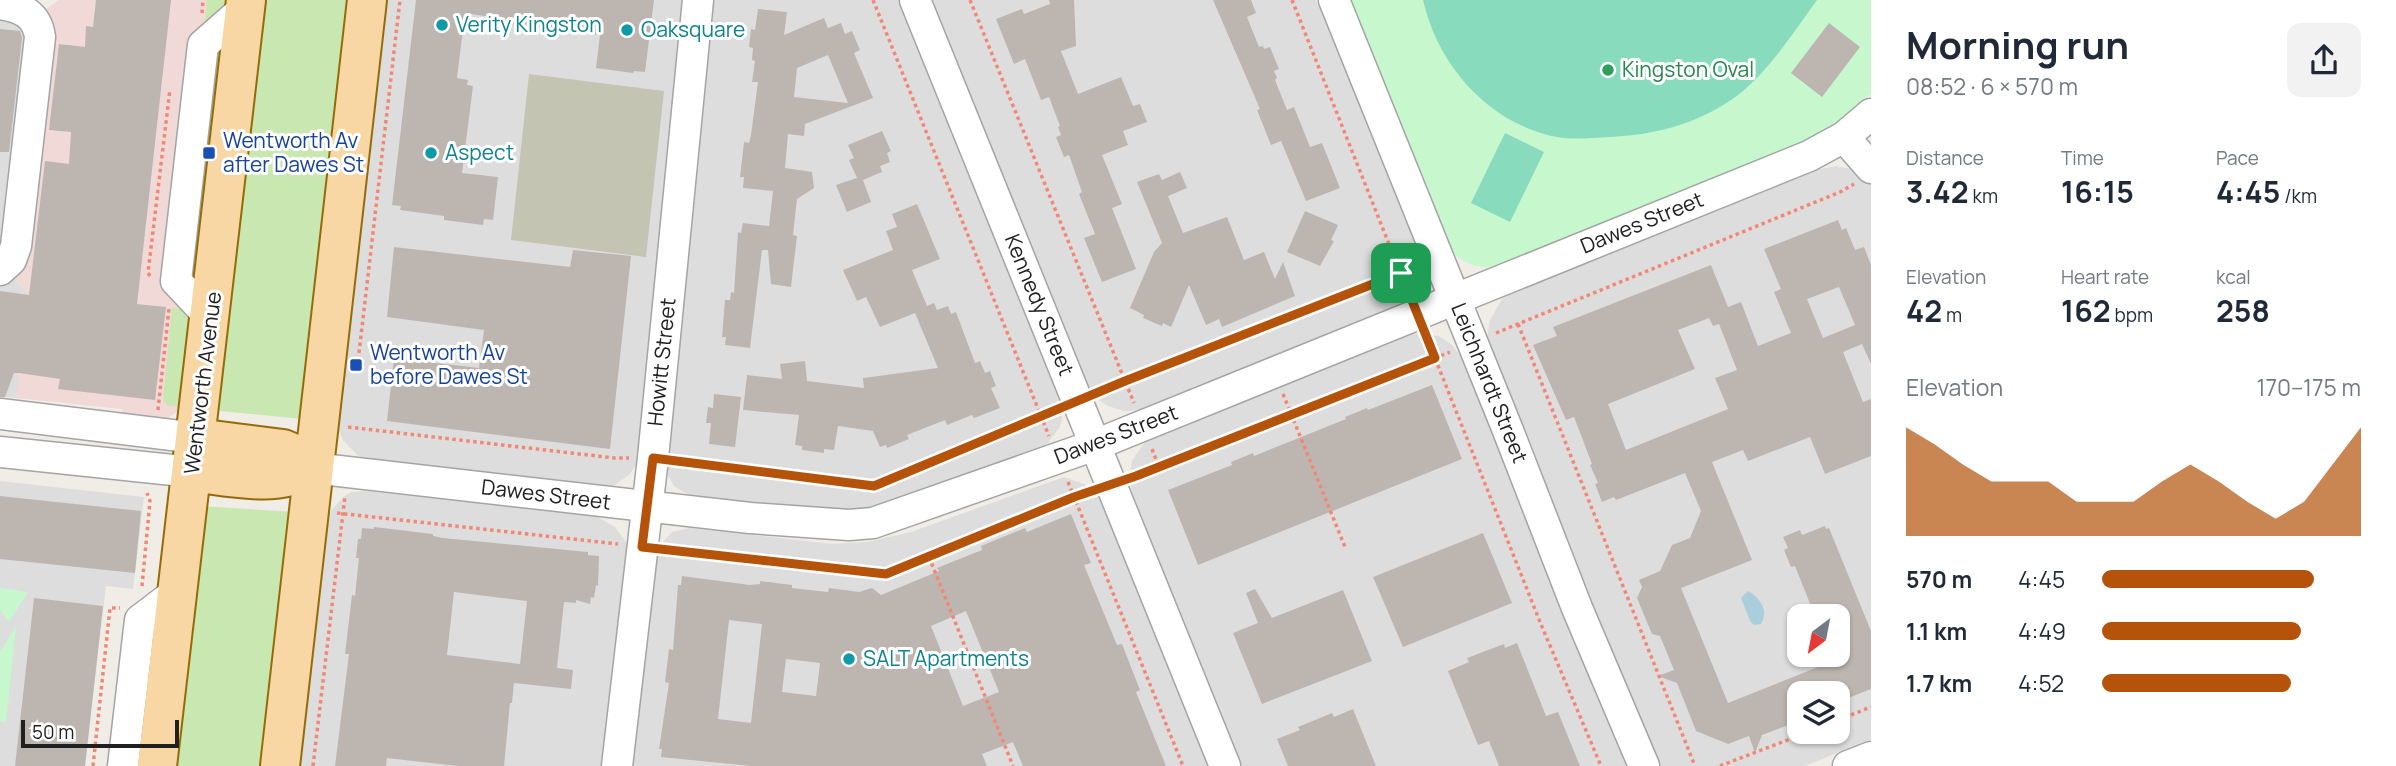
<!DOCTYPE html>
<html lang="en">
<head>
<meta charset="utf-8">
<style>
  body { margin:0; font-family:Manrope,sans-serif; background:#f2f2f3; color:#1f2937; height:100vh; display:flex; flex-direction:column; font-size:26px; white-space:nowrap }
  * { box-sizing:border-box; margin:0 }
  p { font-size:23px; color:#747a83 }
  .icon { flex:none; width:38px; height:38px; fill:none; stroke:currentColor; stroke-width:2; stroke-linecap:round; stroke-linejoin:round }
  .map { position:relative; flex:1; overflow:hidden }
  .drawer { display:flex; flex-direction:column; background:#fff; width:525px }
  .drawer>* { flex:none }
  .needle { width:46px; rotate:212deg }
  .tools { position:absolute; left:1787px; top:604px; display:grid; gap:14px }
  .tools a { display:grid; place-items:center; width:63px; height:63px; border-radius:14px; background:#fff; box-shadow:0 2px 5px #0004; font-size:35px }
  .scale { position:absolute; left:21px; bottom:18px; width:158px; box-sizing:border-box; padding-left:7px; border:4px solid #202020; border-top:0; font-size:19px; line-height:24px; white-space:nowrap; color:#202020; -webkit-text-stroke:5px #fff; paint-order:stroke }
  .pin { position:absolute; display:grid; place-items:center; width:60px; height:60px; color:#fff; margin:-30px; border-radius:14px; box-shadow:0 4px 10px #0006 }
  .round { display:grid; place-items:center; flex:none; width:74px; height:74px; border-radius:14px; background:#f2f2f3 }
  .head { display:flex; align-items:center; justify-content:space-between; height:119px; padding:0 35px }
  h1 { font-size:38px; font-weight:700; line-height:52px }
  .stats { display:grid; grid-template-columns:repeat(3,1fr); gap:10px; height:119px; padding:7px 35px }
  .stats div { display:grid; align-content:center }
  .stats b { font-size:30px; font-weight:700 }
  .stats small { font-size:19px; font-weight:400 }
  .stats p { font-size:19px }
  .chart { height:196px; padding:14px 35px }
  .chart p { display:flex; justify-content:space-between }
  .chart svg { width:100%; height:126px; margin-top:7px; fill:#b45309; opacity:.7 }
  ul { padding:0 35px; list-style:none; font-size:23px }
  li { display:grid; grid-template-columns:112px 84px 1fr; align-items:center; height:52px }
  li i { height:18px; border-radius:9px; background:#b45309 }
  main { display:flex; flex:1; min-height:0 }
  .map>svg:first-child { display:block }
  .residential { fill:#dedddd; fill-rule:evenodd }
  .commercial { fill:#f0d9d7 }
  .construction { fill:#c4c4b3 }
  .grass { fill:#c9e7b0 }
  .park { fill:#c7f7cd }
  .pitch { fill:#89dbbe }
  .water { fill:#aacedb }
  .building { fill:#bdb6b0; fill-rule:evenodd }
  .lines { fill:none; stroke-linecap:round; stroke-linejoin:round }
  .minor-casing { stroke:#a4a4a4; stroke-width:33 }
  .major-casing { stroke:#956b07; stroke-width:42 }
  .path { stroke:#f38775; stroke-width:3.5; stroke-dasharray:3.5 3.5; stroke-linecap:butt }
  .minor { stroke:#fff; stroke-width:30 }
  .major { stroke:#f8d7a5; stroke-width:38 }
  .route-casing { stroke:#fff; stroke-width:14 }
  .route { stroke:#b45309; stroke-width:9 }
  .culture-dot { fill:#0f9aa8; stroke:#fff; stroke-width:2.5 }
  .leisure-dot { fill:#2e9e5b; stroke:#fff; stroke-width:2.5 }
  .transit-dot { fill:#1a4fb4; stroke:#fff; stroke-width:2.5 }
  .labels { text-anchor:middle; stroke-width:6; stroke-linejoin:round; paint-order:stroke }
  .culture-label { font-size:21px; fill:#0d838f; stroke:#fff; text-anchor:start }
  .leisure-label { font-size:21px; fill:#27864d; stroke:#fff; text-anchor:start }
  .transit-label { font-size:21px; fill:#164399; stroke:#fff; text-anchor:start }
  .street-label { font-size:21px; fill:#202020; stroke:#fff }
</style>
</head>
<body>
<main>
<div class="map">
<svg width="1871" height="766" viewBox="0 0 1871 766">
  <rect width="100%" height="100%" fill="#f0ede7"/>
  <path class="residential" d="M383,0H693L639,460L630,474L615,485L608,487L372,461L357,455L342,439L336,421Z
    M712,0H901L1062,401V419L1060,427L1044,448L854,515L692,497L674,486L664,468Z
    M932,0H1316L1415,243L1420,268L1413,290L1403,302L1391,310L1142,410L1124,411L1108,406L1095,397L1086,384Z
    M0,12L28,25L0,259Z
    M1836,166L1851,169L1871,183V739L1805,766H1657L1491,352L1487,338L1490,320L1502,299L1516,290L1815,170ZM1799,616H1838V654H1799ZM1799,693H1838V732H1799Z
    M10,273L30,297L16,398L0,396V279Z
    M1419,333L1439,336L1451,344L1464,361L1627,766H1241L1133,495L1129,480L1132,461L1144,443L1156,435L1406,334Z
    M1064,477L1087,485L1096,492L1103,505L1209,766H625L655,550L672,532L690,528L832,544L867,542L911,532Z
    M0,481L144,497L133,589L106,586L85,766H0Z
    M364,491L594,515L615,527L628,545L607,766H295L327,516L343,497L351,492Z"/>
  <path class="commercial" d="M59,0H229L172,294L189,317L181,409L164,421L127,418L121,409L16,398L30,297L10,273L40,13Z"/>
  <path class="construction" d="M529,74L664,91L646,257L511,240Z"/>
  <path class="grass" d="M207,0H229L228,5L213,22L205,21Z
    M259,0H355L303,419L210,410Z
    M223,38L212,151L199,149L211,50Z
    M196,173L209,174L195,292L186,286Z
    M172,308L183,309L191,322L182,407L167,405L163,400Z
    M199,506L296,512L263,766H169Z"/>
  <path class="park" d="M1346,0H1871V94L1818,137L1503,265C1481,270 1465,266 1449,249Z
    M0,588L28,592L9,622L0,610Z
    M16,626L6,722L0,721V652Z"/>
  <path class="pitch" d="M1423,0H1817C1793,33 1765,77 1731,100C1694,125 1653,135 1610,137C1592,138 1574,140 1557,137C1489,124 1438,66 1423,0Z
    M1505,133L1544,152L1510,222L1471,203Z"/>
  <path class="water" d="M1748,591C1760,598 1769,610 1761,624L1754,625L1750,621L1741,598Z"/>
  <path class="building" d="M96,0H171L137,304L166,307L155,400L58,389L60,379L19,373H14L5,397H0V291L29,295L45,161L69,164L71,132L49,130L59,44L85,47L86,26L93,27Z
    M416,0H654L645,72L634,71L633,73L596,68L600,35L508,24L506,19L470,14L468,30L463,29L457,78L468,80L467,85L473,86L462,173L498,177L493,220L484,219L483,225L444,220V216L400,210L401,206L392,205Z
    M1049,0H1074L1076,46L1061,51L1078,94L1121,77L1133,106L1140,104L1147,122L1123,131L1128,145L1102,155L1122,204L1112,208L1136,269L1102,282L1084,238L1095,234L1079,194L1082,192L1069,155L1064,157L1056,137L1061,135L1058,127L1060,126L1049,97L1041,100L1025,59L1014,64L996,19L1022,9L1024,14L1050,4Z
    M1213,0H1251L1256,13L1247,17L1259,47L1263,46L1264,49L1270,47L1279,69L1274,71L1277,78L1275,80L1287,110L1294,107L1310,147L1322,143L1340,188L1306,201L1281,141L1271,145L1257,110L1260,109Z
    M758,9L787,12L784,35L824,18L828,28L841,23L845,34L852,31L860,50L854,53L873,98L805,124L804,136L788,134L785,168L812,172L814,188L797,199L793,235L797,236L791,287L771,284L768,250H762L750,348L725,345L726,337H722L725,300H730L731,292L734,293L738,232L741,233L743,223L769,226L773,191L743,188L744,177H740L744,142L749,143L751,135L758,82H752L755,61L752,60L753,48L749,47L751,29L755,30ZM828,55L848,103L794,97L797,68Z
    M1829,23L1860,47L1822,97L1791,73Z
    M0,29L20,31L22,38L9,152H0Z
    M882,131L891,151L887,153L890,162L880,166L882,172L863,180L871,202L847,212L836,185L857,178L849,160L854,158L848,145Z
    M1180,172L1187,188L1168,196L1183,233L1227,217L1244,260L1264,252L1275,279L1283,262L1295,296L1222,327L1219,319L1206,325L1189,285L1171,327L1163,323L1162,326L1143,318L1144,315L1130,308L1154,252L1162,243L1137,182L1159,174L1162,180Z
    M917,204L940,259L912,270L927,306L934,303L937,310L948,306L951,314L956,312L975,363L980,361L985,373L990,371L996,386L991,388L1000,408L974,418L972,415L947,425L945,420L907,435L909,439L887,448L886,445L880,447L873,431L838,426L834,450L824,449V453L802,450V446L795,445L799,415L743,410L747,375L782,379L780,364L805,361L807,381L864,388L863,378L938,368L915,313L880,327L866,297L857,301L843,270L893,250L886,231L897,227L892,214Z
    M1305,211L1338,225L1331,240L1334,241L1320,266L1287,252Z
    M1838,220L1842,230L1846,228L1855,250L1864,247L1871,265V364L1862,344L1843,352L1863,402L1871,399V456L1825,474L1810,437L1748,461L1743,450L1712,462L1752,560L1681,588L1728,703L1833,661L1831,654H1838V616H1815L1795,566L1791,567L1784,550L1788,548L1783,537L1800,530L1802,535L1825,526L1826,529L1829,528L1871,631V689L1848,698L1846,693H1799V721L1762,735L1755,753L1749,736L1728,744L1696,731L1677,683L1658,676L1674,670L1660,636L1652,634L1637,598L1642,587L1639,580L1660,571L1672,545L1690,538L1701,511L1685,473L1616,500L1614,497L1602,502L1595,484L1598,483L1590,465L1592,464L1574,417L1566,420L1533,345L1557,336L1553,327L1711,265L1728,307L1741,302L1758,346L1791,333L1774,292L1781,289L1764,249ZM1839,287L1855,325L1823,338L1807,299ZM1709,318L1713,326L1719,324L1737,370L1715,378L1728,409L1626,450L1608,404L1695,369L1678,330Z
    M394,247L570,267L573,250L631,256L610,449L387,421L394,358L479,368L484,330L387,317Z
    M1432,385L1462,459L1198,565L1168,490L1232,465L1231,462L1253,453L1254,456L1346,419L1345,417L1367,408L1368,410Z
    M714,394L741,397L735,447L709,444L711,423H706L708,407L713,408Z
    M0,496L141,511L135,573L0,559Z
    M1071,514L1091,563L1084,565L1117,645L1122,644L1140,690L1136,692L1166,766H1023L1013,742L982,754L987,766H751L661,757L662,749H659L669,683L665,682L669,649L673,650L678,585H681L682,576L750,585L760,584V581L792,585V588L828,592L829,588L859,592L872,588L881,595L939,571L937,568L982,550L981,546L1025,528L1027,532ZM966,611L999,692L963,706L931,626ZM729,620L762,624L751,723L718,719ZM786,659L820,663L816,696L782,692Z
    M374,527L433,534V536L443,538L588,552V555L599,556L598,586L596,585L594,598L591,597L590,604L576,600V603L564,602L557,668L573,670L571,689L514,683L512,703H510L504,766H458L387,758L386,766H335L349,654H345L352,595L355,596L359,558H356L358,539H361L362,528L374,529ZM454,592L527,601L520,664L447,655Z
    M1483,533L1512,603L1403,647L1373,577Z
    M1255,589L1272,618L1343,590L1372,661L1262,704L1233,633L1258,623L1246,593Z
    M34,598L103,606L85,766H15Z
    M1517,643L1546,716L1558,712L1580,766H1499L1489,741L1478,745L1448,671L1469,662L1467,658L1504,644L1505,648Z
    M1353,709L1376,766H1288L1277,739L1300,730L1298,727L1332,713L1334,717Z"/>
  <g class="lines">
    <defs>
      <path id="minor" d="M915,0L1225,766
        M1334,0L1507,428L1577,608L1644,766
        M0,4C21,7 37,14 40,37L16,246L11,260L0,270
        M1844,137L1871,168
        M210,317L176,281L203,45L245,8
        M0,414L196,438
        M0,452L192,472
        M313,468L750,518L849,525L873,523L1095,445L1809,156L1844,137L1871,114
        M123,766L140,620L178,591
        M617,766L653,458L698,0
        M1848,766L1871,757"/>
      <path id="major" d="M192,472C233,477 275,488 313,468L297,455L283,449L196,438
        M157,766L246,0
        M280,766L367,0"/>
    </defs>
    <use href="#minor" class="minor-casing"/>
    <use href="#major" class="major-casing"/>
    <path class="path" d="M873,0L1049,436
      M970,0L1134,403
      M1292,0L1408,292
      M202,13L203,0
      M150,276L148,273L170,89
      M1518,324L1695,766
      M1496,333L1840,192L1854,184
      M1427,338L1435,358L1450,352
      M359,353L400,0
      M1098,392L1417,266
      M1283,394L1345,547
      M158,410L169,309
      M348,427L614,458H629
      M1152,449L1159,467
      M678,461L874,486L1056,410
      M1136,476L1435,358L1540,622L1601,766
      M1068,482L1183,766
      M337,513L618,544
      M668,550L886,574L1087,493
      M929,557L1013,766
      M142,586L150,501L147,493
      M1838,720L1871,707
      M93,766L110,608H120
      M313,766L345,496
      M1720,766L1808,732"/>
    <use href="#minor" class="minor"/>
    <use href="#major" class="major"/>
  </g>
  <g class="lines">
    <defs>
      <path id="route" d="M1401,273L1435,358L1136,476L1074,497L886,574L642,547L653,458L874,486L1125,381Z"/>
    </defs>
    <use href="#route" class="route-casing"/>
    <use href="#route" class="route"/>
  </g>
  <g class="culture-dot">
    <circle cx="442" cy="25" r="7"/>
    <circle cx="627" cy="30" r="7"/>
    <circle cx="431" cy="153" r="7"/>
    <circle cx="849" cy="659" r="7"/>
  </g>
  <circle class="leisure-dot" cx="1608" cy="70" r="7"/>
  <g class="transit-dot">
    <rect x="202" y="146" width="14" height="14" rx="3.5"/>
    <rect x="349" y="358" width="14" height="14" rx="3.5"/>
  </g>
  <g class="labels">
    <g class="culture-label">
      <text x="456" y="32">Verity Kingston</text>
      <text x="641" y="37">Oaksquare</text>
      <text x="445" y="160">Aspect</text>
      <text x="863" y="666">SALT Apartments</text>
    </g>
    <g class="leisure-label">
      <text x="1622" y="77">Kingston Oval</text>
    </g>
    <g class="transit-label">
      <text x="223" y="148">Wentworth Av<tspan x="223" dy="24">after Dawes St</tspan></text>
      <text x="370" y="360">Wentworth Av<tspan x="370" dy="24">before Dawes St</tspan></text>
    </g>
    <g class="street-label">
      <text transform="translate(1642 223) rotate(-22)" y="7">Dawes Street</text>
      <text transform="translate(1039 305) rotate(68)" y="7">Kennedy Street</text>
      <text transform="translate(662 362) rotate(-84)" y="7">Howitt Street</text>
      <text transform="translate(203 383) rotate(-83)" y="7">Wentworth Avenue</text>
      <text transform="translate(1489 383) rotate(68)" y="7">Leichhardt Street</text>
      <text transform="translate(1116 435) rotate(-21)" y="7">Dawes Street</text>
      <text transform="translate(546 495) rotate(7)" y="7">Dawes Street</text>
    </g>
  </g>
</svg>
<div class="tools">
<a><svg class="needle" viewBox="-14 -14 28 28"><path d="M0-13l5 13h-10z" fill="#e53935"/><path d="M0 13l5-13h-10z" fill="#747a83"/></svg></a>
<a><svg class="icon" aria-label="layers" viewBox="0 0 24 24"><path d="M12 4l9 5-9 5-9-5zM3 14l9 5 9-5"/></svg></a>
</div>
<div class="scale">50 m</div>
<div class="pin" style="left:1401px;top:273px;background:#1e9e55"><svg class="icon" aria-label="arrive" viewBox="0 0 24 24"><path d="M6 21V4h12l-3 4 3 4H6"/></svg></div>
</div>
<section class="drawer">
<div class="head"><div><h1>Morning run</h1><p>08:52 · 6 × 570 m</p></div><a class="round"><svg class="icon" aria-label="share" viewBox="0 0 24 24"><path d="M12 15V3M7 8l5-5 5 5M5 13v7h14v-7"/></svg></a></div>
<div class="stats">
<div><p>Distance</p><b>3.42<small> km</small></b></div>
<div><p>Time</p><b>16:15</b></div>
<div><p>Pace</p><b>4:45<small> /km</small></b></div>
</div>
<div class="stats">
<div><p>Elevation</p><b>42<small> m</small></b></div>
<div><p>Heart rate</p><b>162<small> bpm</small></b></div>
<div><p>kcal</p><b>258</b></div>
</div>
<div class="chart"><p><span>Elevation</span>170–175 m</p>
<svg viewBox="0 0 160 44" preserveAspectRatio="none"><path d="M0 44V6L10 12L20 19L30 25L40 25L50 25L60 32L70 32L80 32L90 25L100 19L110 25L120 32L130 38L140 32L150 19L160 6V44z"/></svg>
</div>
<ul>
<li><b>570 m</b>4:45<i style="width:82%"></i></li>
<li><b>1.1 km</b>4:49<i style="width:77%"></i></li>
<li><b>1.7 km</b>4:52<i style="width:73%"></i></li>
</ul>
</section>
</main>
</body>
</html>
